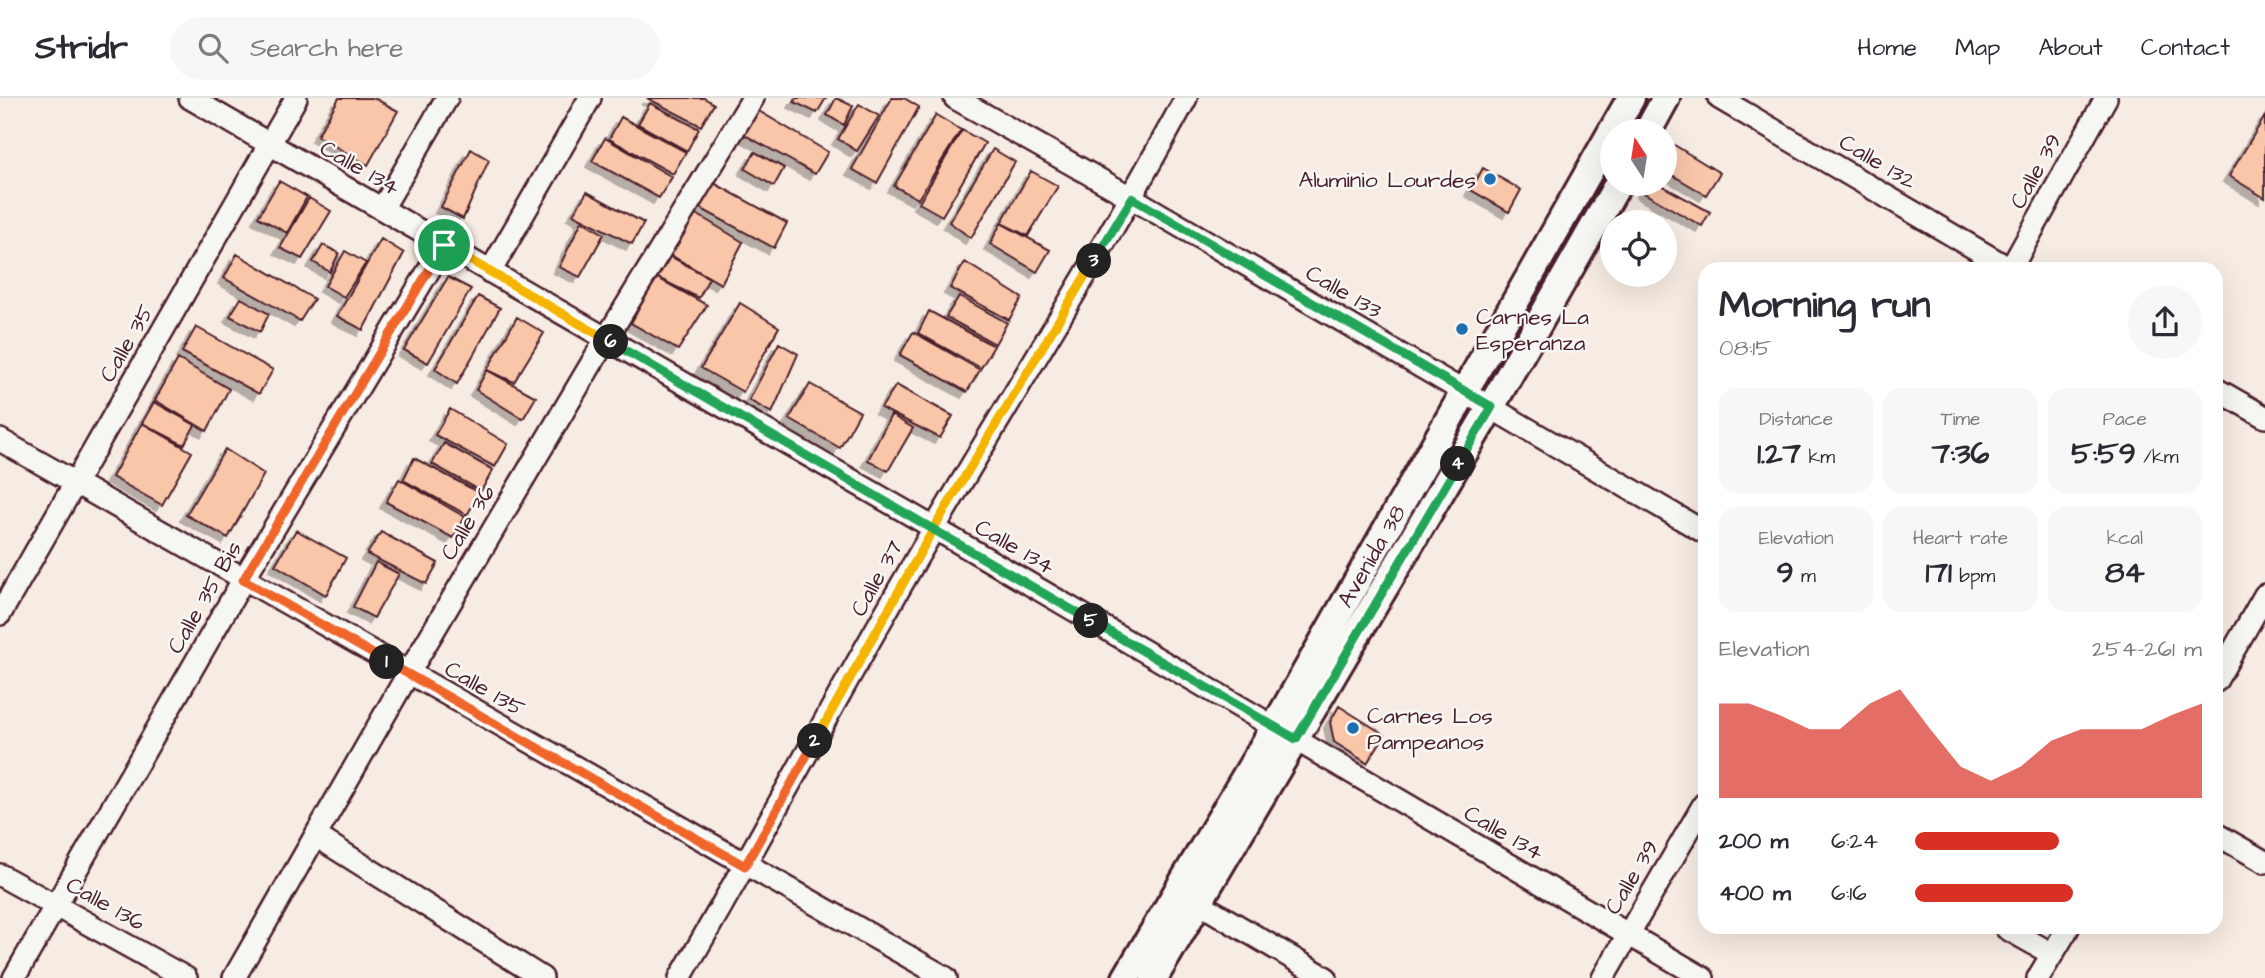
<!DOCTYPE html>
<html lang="en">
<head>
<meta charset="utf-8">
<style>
  body { margin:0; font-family:"Architects Daughter",sans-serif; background:#f7f7f7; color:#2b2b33; height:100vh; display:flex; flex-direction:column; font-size:26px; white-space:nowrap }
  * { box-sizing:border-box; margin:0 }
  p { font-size:23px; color:#7c7c81 }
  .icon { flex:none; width:38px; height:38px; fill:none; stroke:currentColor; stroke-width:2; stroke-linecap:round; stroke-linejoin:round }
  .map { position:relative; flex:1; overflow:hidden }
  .drawer { position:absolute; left:1698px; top:164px; width:525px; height:672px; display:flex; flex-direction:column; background:#fff; border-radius:21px; box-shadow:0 7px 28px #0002 }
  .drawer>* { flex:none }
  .needle { width:46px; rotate:348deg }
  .tools { position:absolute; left:1600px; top:21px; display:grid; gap:14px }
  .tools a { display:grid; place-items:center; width:77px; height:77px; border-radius:50%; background:#fff; box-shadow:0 7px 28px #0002; font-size:35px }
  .pin { position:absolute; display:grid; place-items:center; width:60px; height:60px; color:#fff; margin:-30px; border:4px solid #fff; border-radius:50%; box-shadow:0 2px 7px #0007 }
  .km { position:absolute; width:35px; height:35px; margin:-18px; border-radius:50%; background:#222; color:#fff; font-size:19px; line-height:35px; text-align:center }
  .round { display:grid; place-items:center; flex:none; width:74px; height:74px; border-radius:37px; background:#f7f7f7 }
  .head { display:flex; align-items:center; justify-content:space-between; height:119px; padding:0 21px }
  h1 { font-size:38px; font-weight:800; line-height:52px }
  .metrics { display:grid; grid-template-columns:repeat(3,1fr); gap:10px; height:119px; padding:7px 21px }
  .metrics div { display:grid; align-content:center; border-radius:18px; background:#f7f7f7; text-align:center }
  .metrics b { font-size:30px; font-weight:800 }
  .metrics small { font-size:19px; font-weight:400 }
  .metrics p { font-size:19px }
  .chart { height:196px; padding:14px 21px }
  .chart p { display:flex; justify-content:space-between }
  .chart svg { width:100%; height:126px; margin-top:7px; fill:#d93025; opacity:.7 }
  ul { padding:0 21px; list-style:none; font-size:23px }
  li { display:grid; grid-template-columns:112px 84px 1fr; align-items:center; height:52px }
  li i { height:18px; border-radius:9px; background:#d93025 }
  header { display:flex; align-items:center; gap:42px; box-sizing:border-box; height:98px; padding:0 35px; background:#fff; border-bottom:2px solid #e1e1e2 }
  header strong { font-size:33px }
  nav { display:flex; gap:38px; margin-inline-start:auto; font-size:24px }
  .search { width:490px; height:63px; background:#f7f7f7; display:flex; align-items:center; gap:18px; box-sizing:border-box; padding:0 24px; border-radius:38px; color:#7c7c81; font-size:26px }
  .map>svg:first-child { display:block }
  .building { fill:#f9c6a9; stroke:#4a1f2b; stroke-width:2; filter:url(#shadow) }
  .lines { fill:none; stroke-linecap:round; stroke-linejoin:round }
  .minor-casing { stroke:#4a1f2b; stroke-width:26 }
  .major-casing { stroke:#4a1f2b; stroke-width:32 }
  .minor { stroke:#f6f6f2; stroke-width:21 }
  .major { stroke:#f6f6f2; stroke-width:26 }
  .split-1-casing { stroke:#fff; stroke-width:14 }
  .split-2-casing { stroke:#fff; stroke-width:14 }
  .split-3-casing { stroke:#fff; stroke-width:14 }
  .split-4-casing { stroke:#fff; stroke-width:14 }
  .split-5-casing { stroke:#fff; stroke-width:14 }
  .split-6-casing { stroke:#fff; stroke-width:14 }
  .split-7-casing { stroke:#fff; stroke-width:14 }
  .split-1 { stroke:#f0652b; stroke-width:9 }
  .split-2 { stroke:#f0652b; stroke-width:9 }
  .split-3 { stroke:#f5b400; stroke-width:9 }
  .split-4 { stroke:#22a559; stroke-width:9 }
  .split-5 { stroke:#22a559; stroke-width:9 }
  .split-6 { stroke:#22a559; stroke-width:9 }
  .split-7 { stroke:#f5b400; stroke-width:9 }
  .poi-dot { fill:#1f6fb2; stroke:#f6f6f2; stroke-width:2.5 }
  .labels { text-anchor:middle; stroke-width:5; stroke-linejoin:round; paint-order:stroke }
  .street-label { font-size:23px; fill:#4a1f2b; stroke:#f6f6f2 }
  .poi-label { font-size:23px; fill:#4a1f2b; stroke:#f6f6f2; text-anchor:start }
</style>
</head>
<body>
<header>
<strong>Stridr</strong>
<div class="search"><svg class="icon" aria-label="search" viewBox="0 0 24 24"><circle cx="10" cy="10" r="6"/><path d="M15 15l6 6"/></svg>Search here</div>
<nav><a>Home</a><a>Map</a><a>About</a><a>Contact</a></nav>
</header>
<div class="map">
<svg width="2265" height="880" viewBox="0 0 2265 880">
  <defs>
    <filter id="shadow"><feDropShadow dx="-6" dy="6" stdDeviation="0" flood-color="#0004"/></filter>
  </defs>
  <rect width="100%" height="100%" fill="#f7ece3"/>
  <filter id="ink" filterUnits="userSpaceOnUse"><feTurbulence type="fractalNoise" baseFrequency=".0143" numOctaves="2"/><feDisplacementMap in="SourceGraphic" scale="14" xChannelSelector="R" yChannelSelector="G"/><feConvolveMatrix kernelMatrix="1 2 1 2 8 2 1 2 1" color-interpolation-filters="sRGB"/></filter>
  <g filter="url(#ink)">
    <path class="building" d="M339,0H374L398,13L368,67L317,38Z
      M647,0H704L714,6L701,28Z
      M796,0H826L817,15L794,4Z
      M836,0L853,8L844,27L827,17Z
      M892,0H904L919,9L877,85L852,71Z
      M650,5L699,31L687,53L638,26Z
      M859,6L879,18L857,53L838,41Z
      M752,9L828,54L815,76L738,33Z
      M936,17L961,32L918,101L894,88Z
      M2265,18V100L2229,78Z
      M621,19L686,54L673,76L609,41Z
      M962,32L985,45L942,118L919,105Z
      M605,40L672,79L659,100L592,63Z
      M1671,45L1720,75L1706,97L1664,72V56Z
      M471,51L489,62L463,121L441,109Z
      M993,51L1015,64L971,140L949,124Z
      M755,54L784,70L774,88L745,71Z
      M1483,70L1521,92L1509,114L1471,92Z
      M1031,73L1058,88L1028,138L1001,125Z
      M279,83L307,99L287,135L258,119Z
      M710,83L787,125L774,150L696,108Z
      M1647,86H1659L1710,114L1702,128L1642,94Z
      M587,94L644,125L632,146L573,116Z
      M309,100L331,113L302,161L280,150Z
      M693,114L743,144L721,186L669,156Z
      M582,123L604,136L580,179L559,169Z
      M1001,125L1050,152L1037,174L990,146Z
      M381,141L404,155L363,232L337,218Z
      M323,147L339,155L330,174L313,164Z
      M345,153L366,165L344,199L325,188Z
      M237,156L314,201L300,223L224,180Z
      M668,157L709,180L699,200L656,179Z
      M965,164L1022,200L1009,222L950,190Z
      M448,179L471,191L428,265L404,252Z
      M656,179L707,207L678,252L631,225Z
      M478,198L500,210L457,286L435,271Z
      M959,198L1007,225L995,246L946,219Z
      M241,200L269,216L260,234L230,218Z
      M740,205L779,229L743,294L701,270Z
      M929,213L994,248L981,270L918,235Z
      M517,219L544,235L514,284L487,272Z
      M196,229L273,272L259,296L182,254Z
      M913,234L980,272L967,294L900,257Z
      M779,245L798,256L772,315L749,302Z
      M178,261L229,291L207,333L155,302Z
      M487,272L536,299L523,321L476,292Z
      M810,286L860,314L840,350L789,321Z
      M896,287L953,318L940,340L881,310Z
      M154,304L195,327L184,347L142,325Z
      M450,311L508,346L495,369L435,337Z
      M891,317L913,330L888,373L868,362Z
      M142,325L192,354L162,407L112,379Z
      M444,345L493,372L481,393L432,366Z
      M225,351L264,376L228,440L186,417Z
      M414,360L480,395L467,417L403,382Z
      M399,381L465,419L453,440L386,404Z
      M296,432L346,460L326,497L275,467Z
      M381,434L438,465L426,486L367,456Z
      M376,464L399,476L374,520L353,509Z
      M1339,608L1385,637L1367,665L1334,644L1330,624Z"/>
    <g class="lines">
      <defs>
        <path id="minor" d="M190,0L934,430L1703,880
          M955,0L1132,100L1704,434
          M1719,0L2010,171V172L2106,0
          M382,111L447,0
          M490,174L590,0
          M2216,291L2265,319
          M0,342L946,880
          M0,516L296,0
          M2216,583L2265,497
          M2216,736L2265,764
          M316,738L542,880
          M0,777L186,880
          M1199,805L1326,880
          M2006,830L2052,856
          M14,880L243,482L444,147
          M234,880L408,576L606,241L753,0
          M680,880C767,731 847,578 935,429C1019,286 1107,146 1186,0
          M1603,880L1704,706
          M2038,880L2068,830"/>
        <path id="major" d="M1612,33L1631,0
          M1648,33L1666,0
          M1126,880L1274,630L1612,33
          M1154,880L1491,309L1618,86"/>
      </defs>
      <use href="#minor" class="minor-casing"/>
      <use href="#major" class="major-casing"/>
      <use href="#minor" class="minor"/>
      <use href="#major" class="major"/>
    </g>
  </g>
  <g class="lines" filter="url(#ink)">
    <defs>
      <path id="split-1" d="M387,564L243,482L444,147"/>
      <path id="split-2" d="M387,564L745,768L815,643"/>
      <path id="split-3" d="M815,643L934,430L1094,163"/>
      <path id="split-4" d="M1094,163L1132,100L1492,309L1458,366"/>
      <path id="split-5" d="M1091,523L1296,641L1458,366"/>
      <path id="split-6" d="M611,244L1091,523"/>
      <path id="split-7" d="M444,147L611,244"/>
    </defs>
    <use href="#split-1" class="split-1-casing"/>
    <use href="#split-2" class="split-2-casing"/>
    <use href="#split-3" class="split-3-casing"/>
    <use href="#split-4" class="split-4-casing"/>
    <use href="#split-5" class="split-5-casing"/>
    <use href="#split-6" class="split-6-casing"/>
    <use href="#split-7" class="split-7-casing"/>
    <use href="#split-1" class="split-1"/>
    <use href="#split-2" class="split-2"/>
    <use href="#split-3" class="split-3"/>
    <use href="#split-4" class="split-4"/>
    <use href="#split-5" class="split-5"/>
    <use href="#split-6" class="split-6"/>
    <use href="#split-7" class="split-7"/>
  </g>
  <g class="poi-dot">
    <circle cx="1490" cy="81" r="7"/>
    <circle cx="1462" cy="231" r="7"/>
    <circle cx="1353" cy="630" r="7"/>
  </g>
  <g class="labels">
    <g class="street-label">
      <text transform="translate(1878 63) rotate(31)" y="8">Calle 132</text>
      <text transform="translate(360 69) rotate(30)" y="8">Calle 134</text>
      <text transform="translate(2035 73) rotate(-61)" y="8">Calle 39</text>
      <text transform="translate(1344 193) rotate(30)" y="8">Calle 133</text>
      <text transform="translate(126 245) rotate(-60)" y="8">Calle 35</text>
      <text transform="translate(467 424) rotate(-59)" y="8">Calle 36</text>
      <text transform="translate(1015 448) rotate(30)" y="8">Calle 134</text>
      <text transform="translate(1371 458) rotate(-60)" y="8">Avenida 38</text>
      <text transform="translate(876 480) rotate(-61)" y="8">Calle 37</text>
      <text transform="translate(204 499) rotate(-60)" y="8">Calle 35 Bis</text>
      <text transform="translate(485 590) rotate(30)" y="8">Calle 135</text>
      <text transform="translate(1504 734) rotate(30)" y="8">Calle 134</text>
      <text transform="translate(1631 779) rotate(-59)" y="8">Calle 39</text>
      <text transform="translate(106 805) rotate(29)" y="8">Calle 136</text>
    </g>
    <g class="poi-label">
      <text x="1476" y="89" text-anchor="end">Aluminio Lourdes</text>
      <text x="1476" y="226">Carnes La<tspan x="1476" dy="26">Esperanza</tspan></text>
      <text x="1367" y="625">Carnes Los<tspan x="1367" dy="26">Pampeanos</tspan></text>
    </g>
  </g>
</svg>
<div class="tools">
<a><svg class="needle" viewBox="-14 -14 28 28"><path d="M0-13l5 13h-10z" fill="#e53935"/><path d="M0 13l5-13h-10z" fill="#7c7c81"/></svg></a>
<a><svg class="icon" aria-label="locate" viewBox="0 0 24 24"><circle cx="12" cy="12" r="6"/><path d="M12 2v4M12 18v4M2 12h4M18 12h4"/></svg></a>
</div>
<div class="pin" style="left:444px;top:147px;background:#1e9e55"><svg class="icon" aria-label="arrive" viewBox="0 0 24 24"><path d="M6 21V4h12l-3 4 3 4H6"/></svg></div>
<b class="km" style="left:387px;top:564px">1</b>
<b class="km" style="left:815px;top:643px">2</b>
<b class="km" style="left:1094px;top:163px">3</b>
<b class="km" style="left:1458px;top:366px">4</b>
<b class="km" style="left:1091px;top:523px">5</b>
<b class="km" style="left:611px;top:244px">6</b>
<section class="drawer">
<div class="head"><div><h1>Morning run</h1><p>08:15</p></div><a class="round"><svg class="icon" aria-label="share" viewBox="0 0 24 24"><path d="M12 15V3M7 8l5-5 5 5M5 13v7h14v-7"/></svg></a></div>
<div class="metrics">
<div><p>Distance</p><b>1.27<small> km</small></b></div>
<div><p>Time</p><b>7:36</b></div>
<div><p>Pace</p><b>5:59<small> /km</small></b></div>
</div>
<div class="metrics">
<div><p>Elevation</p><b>9<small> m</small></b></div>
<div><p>Heart rate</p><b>171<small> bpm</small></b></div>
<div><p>kcal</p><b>84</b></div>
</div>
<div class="chart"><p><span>Elevation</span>254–261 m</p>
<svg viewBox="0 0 160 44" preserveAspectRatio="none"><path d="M0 44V11L10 11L20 15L30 20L40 20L50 11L60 6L70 20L80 33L90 38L100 33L110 24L120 20L130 20L140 20L150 15L160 11V44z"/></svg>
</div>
<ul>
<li><b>200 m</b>6:24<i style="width:50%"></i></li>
<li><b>400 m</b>6:16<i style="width:55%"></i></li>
</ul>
</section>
</div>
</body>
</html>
